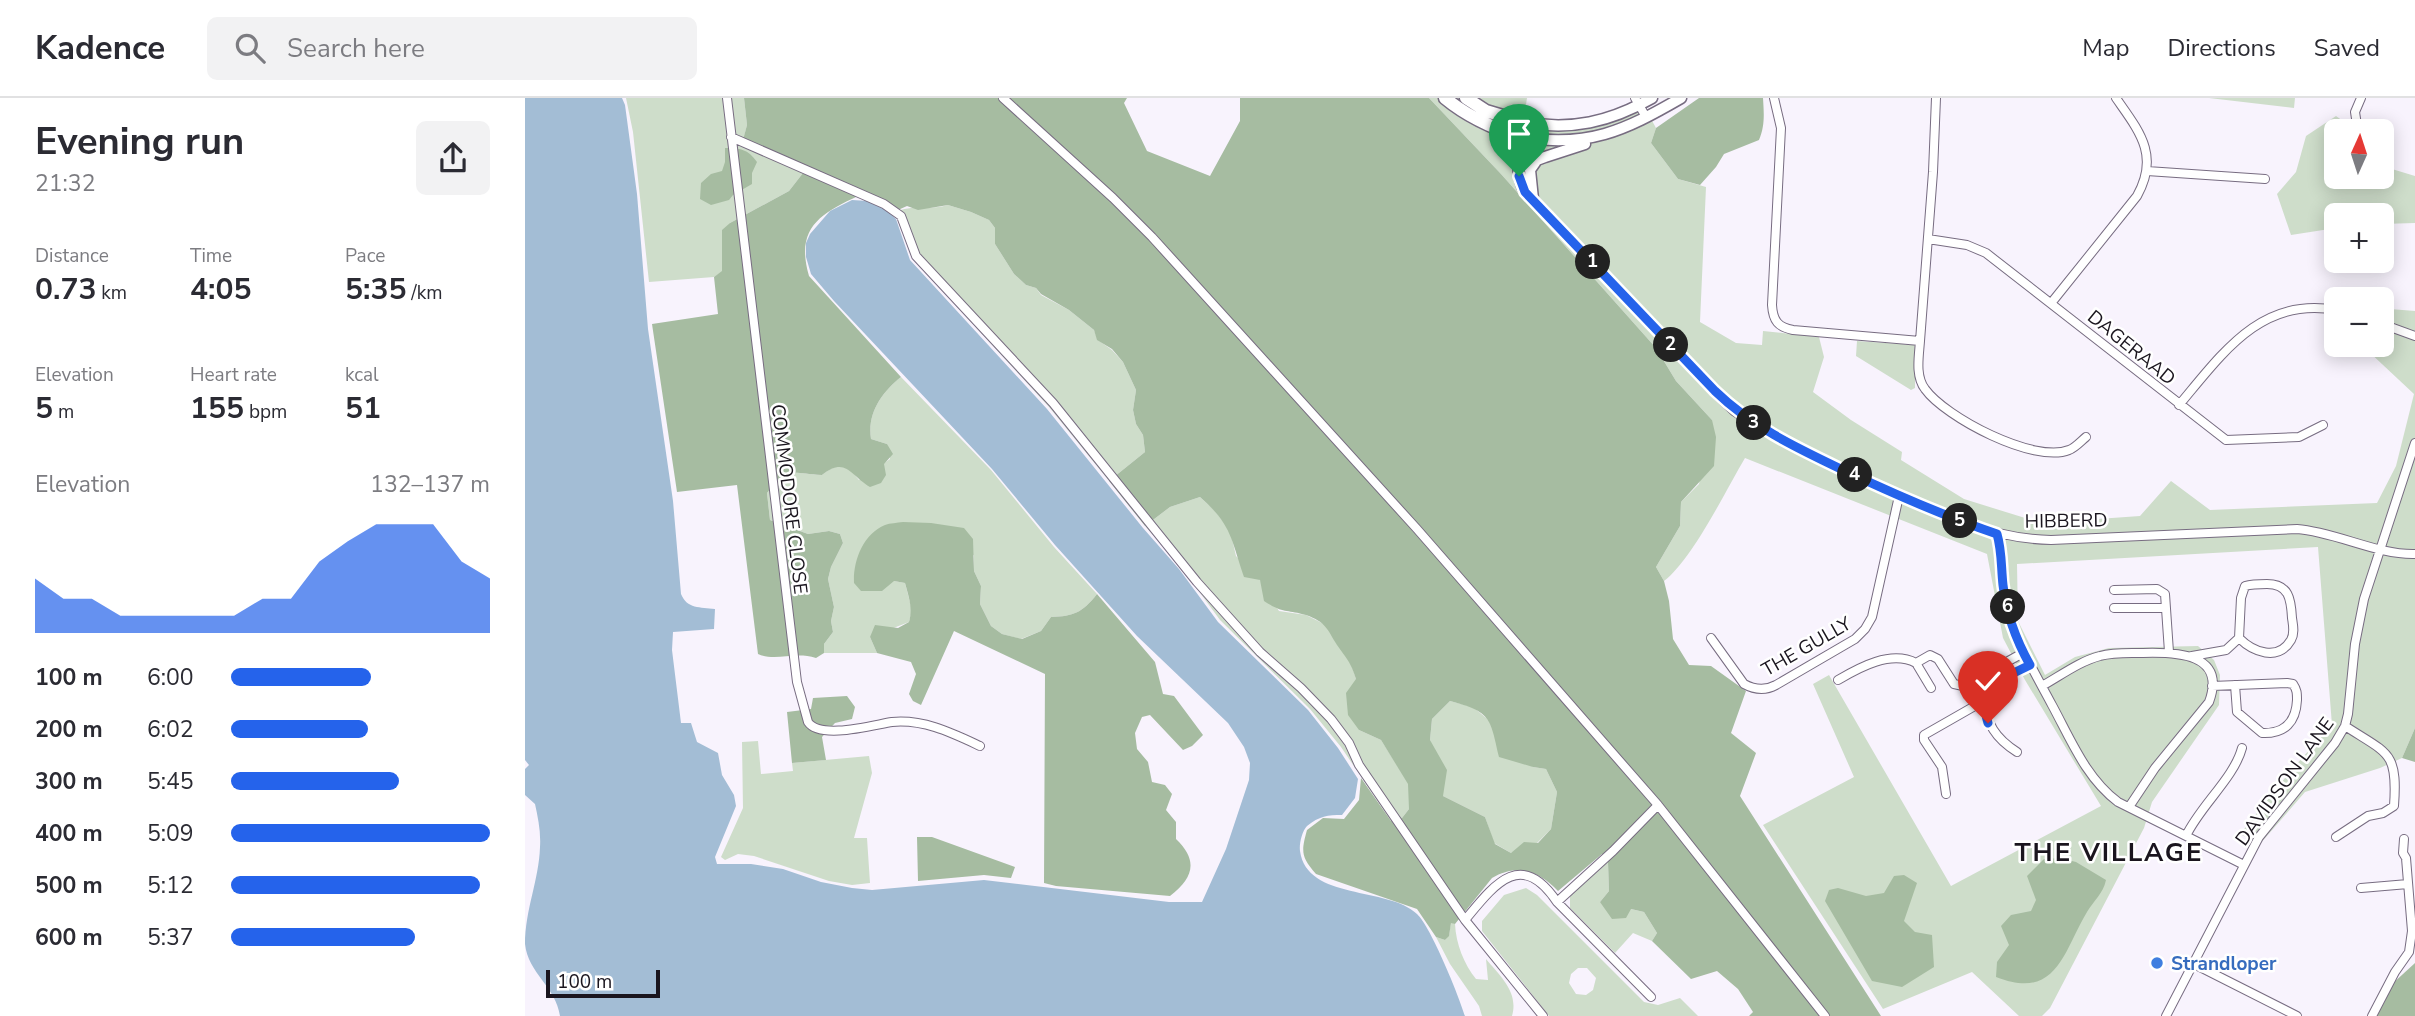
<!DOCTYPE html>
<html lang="en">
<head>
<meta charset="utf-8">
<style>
  body { margin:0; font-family:"Nunito Sans",sans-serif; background:#f2f2f3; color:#2b2b33; height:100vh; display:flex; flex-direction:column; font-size:26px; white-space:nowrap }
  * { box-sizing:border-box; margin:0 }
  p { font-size:23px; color:#7c7c81 }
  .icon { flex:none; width:38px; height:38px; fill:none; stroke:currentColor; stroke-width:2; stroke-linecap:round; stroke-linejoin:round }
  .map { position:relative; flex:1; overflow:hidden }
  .panel { display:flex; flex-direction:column; background:#fff; width:525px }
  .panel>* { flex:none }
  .needle { width:46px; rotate:3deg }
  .controls { position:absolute; left:1799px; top:21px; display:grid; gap:14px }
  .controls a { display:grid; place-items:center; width:70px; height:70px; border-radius:10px; background:#fff; box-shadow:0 4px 18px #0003; font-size:35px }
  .scale { position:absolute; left:21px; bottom:18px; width:114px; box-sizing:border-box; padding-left:7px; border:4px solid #1a151e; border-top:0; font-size:19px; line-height:24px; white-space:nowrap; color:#1a151e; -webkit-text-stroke:5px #fff; paint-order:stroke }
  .pin { position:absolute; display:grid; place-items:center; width:60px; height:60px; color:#fff; margin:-72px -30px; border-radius:50% 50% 50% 0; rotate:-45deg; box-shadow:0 0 7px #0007 }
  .pin .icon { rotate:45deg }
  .km { position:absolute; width:35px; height:35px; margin:-18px; border-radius:50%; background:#222; color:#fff; font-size:19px; line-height:35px; text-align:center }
  .round { display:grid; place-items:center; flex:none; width:74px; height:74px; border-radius:10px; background:#f2f2f3 }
  .headline { display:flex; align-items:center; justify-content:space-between; height:119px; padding:0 35px }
  h1 { font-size:38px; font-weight:700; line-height:52px }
  .stats { display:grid; grid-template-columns:repeat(3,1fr); gap:10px; height:119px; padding:7px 35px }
  .stats div { display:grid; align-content:center }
  .stats b { font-size:30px; font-weight:700 }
  .stats small { font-size:19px; font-weight:400 }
  .stats p { font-size:19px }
  .chart { height:196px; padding:14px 35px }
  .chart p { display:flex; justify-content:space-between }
  .chart svg { width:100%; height:126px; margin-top:7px; fill:#2563eb; opacity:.7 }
  ul { padding:0 35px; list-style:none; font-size:23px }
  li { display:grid; grid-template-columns:112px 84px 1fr; align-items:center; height:52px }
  li i { height:18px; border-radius:9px; background:#2563eb }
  header { display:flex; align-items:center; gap:42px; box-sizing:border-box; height:98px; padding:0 35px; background:#fff; border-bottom:2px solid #e1e1e2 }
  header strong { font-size:33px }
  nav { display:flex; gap:38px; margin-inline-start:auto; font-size:24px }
  .search { width:490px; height:63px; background:#f2f2f3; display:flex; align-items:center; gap:18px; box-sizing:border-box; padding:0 24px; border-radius:10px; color:#7c7c81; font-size:26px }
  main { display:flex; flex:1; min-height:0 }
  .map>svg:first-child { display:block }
  .green { fill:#ceddca; fill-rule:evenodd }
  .forest { fill:#a6bca1; fill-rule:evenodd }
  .water { fill:#a3bdd5 }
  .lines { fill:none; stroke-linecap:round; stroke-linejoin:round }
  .street-casing { stroke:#776c81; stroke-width:10 }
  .secondary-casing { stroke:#776c81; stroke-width:13 }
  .primary-casing { stroke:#776c81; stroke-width:15 }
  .street { stroke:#fff; stroke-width:8 }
  .secondary { stroke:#fff; stroke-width:10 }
  .primary { stroke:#fff; stroke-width:12 }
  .route-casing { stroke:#fff; stroke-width:14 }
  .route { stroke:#2563eb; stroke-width:9 }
  .shop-dot { fill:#3f7fe0; stroke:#fff; stroke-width:2.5 }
  .labels { text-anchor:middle; stroke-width:5; stroke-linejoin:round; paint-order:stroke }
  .street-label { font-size:19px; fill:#1a151e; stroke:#fff }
  .shop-label { font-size:19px; font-weight:bold; fill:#366cbe; stroke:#fff; text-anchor:start }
  .district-label { font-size:26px; font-weight:bold; letter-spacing:2px; fill:#1a151e; stroke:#fff }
</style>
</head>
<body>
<header>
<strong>Kadence</strong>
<div class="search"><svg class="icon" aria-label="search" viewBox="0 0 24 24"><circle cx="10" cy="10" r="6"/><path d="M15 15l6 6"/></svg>Search here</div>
<nav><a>Map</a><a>Directions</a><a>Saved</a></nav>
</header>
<main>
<section class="panel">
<div class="headline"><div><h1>Evening run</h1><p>21:32</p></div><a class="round"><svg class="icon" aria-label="share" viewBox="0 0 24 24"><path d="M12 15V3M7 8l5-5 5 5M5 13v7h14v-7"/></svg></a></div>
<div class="stats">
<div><p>Distance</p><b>0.73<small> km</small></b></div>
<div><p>Time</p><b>4:05</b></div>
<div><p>Pace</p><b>5:35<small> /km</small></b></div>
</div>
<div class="stats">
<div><p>Elevation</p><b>5<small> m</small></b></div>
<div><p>Heart rate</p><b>155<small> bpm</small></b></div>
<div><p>kcal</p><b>51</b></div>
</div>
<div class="chart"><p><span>Elevation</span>132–137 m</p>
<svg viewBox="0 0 160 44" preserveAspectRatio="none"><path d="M0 44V25L10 32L20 32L30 38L40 38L50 38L60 38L70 38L80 32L90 32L100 19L110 12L120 6L130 6L140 6L150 19L160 25V44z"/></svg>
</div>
<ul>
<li><b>100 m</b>6:00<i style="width:54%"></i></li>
<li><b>200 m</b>6:02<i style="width:53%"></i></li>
<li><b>300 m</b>5:45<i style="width:65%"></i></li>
<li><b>400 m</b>5:09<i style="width:100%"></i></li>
<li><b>500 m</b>5:12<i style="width:96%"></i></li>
<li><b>600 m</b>5:37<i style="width:71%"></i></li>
</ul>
</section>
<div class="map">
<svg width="1890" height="918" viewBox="0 0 1890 918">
  <rect width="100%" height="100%" fill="#f8f3fd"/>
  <path class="green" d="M101,0H219L222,27L217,47L278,75L264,93L205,125L197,174L189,179L124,184L108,34Z
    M904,0H1002L999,19L1034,24L1082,18L1115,1L1131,30L1126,45L1153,81L1181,89L1175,224L1211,245L1237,247L1238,233L1294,239L1299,259L1288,294L1326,322L1377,354L1376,362L1439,401L1516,425L1615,418L1646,383L1685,412L1852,405L1871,368L1889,296L1842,252V247H1857V218L1865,211L1890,213V630L1877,660L1855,670L1780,694L1735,746L1715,736L1768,670L1807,627L1793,449L1492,466L1493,523L1520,577L1550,559L1584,550L1673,548L1689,562L1695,577L1694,607L1627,704L1619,730L1525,910L1517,918H1494L1447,874L1358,911L1238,727L1329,679L1288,586L1304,577L1426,788L1576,708L1500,582L1478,540L1462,456L1220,360C1201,392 1167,462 1139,483L1131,469L1155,428L1156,404L1174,386L1187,322L1151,283L1131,250L976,76Z
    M1684,0H1770L1769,10Z
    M1811,18L1832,33H1811V79H1857V68L1890,78V125L1857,126V117H1811V130L1766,137L1752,96L1771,74L1781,38Z
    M423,107L446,114L464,122L470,130V146L489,176L501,187L511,190L516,197L544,212L569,232L573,242L587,252L598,264L611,292L608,312L611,326L618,337L620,354L584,383L524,309L388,161L370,114C387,106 404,113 423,107Z
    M1332,243L1390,247V290L1386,292L1331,258Z
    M376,279L466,372L529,449L572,496C557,515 549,518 526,519L516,533L496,541L477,536L466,528L455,506L456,488L449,473V457L369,483L380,485L387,512L384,524L345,539L352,555H299V546L308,534L306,523L309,509L303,481L306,469L318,445L315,436L304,433L283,436L245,422L242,395C265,368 263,375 297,377C313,364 322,366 334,382L365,361L362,346L346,341C342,315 357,294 376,279Z
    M675,399L689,412L705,432L711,458L735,482L754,513L781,517L803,528L812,546L825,562L831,581L834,632L856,642L884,686V711L877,720L866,723L816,649L785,611L695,522L656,469L620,428L645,409Z
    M925,603L948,609L966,624L1008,669L1021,671L1032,694L1026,731L1012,745L986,755L969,745L960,719L918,698L905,642L907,621Z
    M233,643L236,676L268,673L267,665L344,658L347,675L329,740H342L345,785L327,787L304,783L229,758L213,756L200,762L196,759L218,710L217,644Z
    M1083,763L1084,793L1075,804L1119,814L1132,835L1127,843L1108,835L1090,855L1045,810V798Z
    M1001,790L1012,797L1119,904L1133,907L1155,900L1173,918H1024L957,833V823L979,797ZM1053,870H1062L1071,880L1068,892L1061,897L1051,896L1044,885L1046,876Z
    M926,824L930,826C931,846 939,866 951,881L963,882L961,861C975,878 994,894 987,918H957L954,908L925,866L911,839L920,842L924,837Z"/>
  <path class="forest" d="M219,0H602L599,5L622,53L685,78L715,23V0H904L976,76L1131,250L1151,283L1187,322L1191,339L1189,368L1156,404L1155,428L1131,469L1139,483L1144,503L1148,541L1164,567L1186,568L1221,593L1206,635L1231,655L1215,698L1356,918H1224L1228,914L1213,891L1192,873L1166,881L1127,843L1132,835L1119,814L1106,811L1101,820L1087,821L1075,804L1084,793L1083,764L1077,756L1033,793C1014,773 992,765 967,780L930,826L926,825L924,838L920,842L911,839L892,811L791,776C776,759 776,754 782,732L798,720L819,721L834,702L836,680L866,723L877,720L884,711L883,686L856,642L834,632L823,617L821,595L831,581C826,564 821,560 812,547C802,531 801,524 781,517C761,511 759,516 739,503L735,482L719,479C706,441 707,427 675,399L645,409L620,428L584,383L620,354L618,337L611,326L608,312L611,292L598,264L587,251L572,242L569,232L544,212L516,196L511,190L501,187L489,176L470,146V130L464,122L446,114L423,107L393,112L382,108L373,112L365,106L331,89L218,42L222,27ZM925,603C966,614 965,619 974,659L1008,669L1021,671L1032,694L1026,731L1013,745L999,744L986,755L970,746L960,719L918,698L922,672L905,642L907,621Z
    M1174,0H1238C1239,16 1240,28 1234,42L1199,56L1191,69L1175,87L1153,81L1126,45L1131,30Z
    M200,50C215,50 223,51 232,64L227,75V86L208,97L204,102L186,107L175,101L176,85L186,76L197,73L200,64Z
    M278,75L333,98C295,116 270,130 284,178L376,279C357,294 342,315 346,341L362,346L368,356L359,366L361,377L356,385L345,389C325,377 321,358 297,377C263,375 265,368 242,395L245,422L283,436L304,433L315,436L318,445L306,469L303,481L309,509L306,523L308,534L299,546V555L291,560C269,553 251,564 233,556L212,387L152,394L127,226L193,216L189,179L197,173V132L205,125L264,93Z
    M378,424L406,425L439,430L448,441L449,473L456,488L455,506L466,528L477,536L497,541L516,533L526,519C549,518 557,515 572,496L630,564L638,596L649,598L678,637L667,648L658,652L625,617L617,619L610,635L612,651L623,664L627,684L640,687L647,696L641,712L651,724V741C674,763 668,780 645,798L531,788L519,785L520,576L429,533L396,607L388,603L384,596L391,576L386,564L352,555L345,539L350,527L373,530L384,524C388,510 384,500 380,485L369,483L357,493H336L329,485C328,463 338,436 360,427C365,425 372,425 378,424Z
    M322,598L330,609L327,621L310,625L297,639L301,662L267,665L262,614L286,611L288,600Z
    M1890,630V664L1877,660Z
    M392,739H407L490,769L486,780L459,777L393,783Z
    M1535,760L1551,764L1581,782C1578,796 1569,802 1562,814C1538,854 1532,903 1471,879L1472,864L1484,847L1476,828L1486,817L1506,813L1511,802L1502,778L1519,761Z
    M1379,777L1392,785L1379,823L1390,834L1407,837L1409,869L1377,889L1347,883L1300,803L1304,792L1313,790L1341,798L1359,795L1369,778Z
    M1890,865V918H1852L1866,887Z"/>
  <path class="water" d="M0,0H97L100,7L112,96L123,231L148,403L156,496C162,511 175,509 190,511L189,531L148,534L147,552L156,625H166L172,644L193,655L197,677L209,697L211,708L190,759L192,766H226L258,771L296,784L327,790L347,792L459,782L644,804H677L701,751L724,682L725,665L719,649L703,625L612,538L530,447L467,371L309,203L286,176L281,159V145L285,136L305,113L327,102L343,103L357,108L371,121L385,162L522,311L618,430L654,471L693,524L783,612L813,650L833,681L830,700L817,717C803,717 794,718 782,728C777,733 774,746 775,753C782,803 863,788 892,816C906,829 934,898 940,918H35C31,889 3,875 0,846C0,812 14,782 15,749C16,734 13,720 10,706L0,697V671L4,667L0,662Z"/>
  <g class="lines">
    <defs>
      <path id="street" d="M202,0L272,584L283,624C295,642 348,627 367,624C399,621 427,635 455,648
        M478,0L588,100L627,139L892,431L1133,707L1300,918
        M1110,0L1121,19
        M1249,0L1256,30L1247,207C1248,223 1253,229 1268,232L1395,243L1408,74L1411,0
        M1832,27L1830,14L1836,0
        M206,39L359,106L376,118L391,158L528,305L672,484L735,554L776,590L806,621L824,645L834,667L940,822L1018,918
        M1622,73L1740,81
        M1403,141L1442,147L1461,155L1701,342L1774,339L1798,327
        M1527,204L1612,98C1635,57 1614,33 1591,0
        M1857,226L1890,238
        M1395,243C1394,258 1390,278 1400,291C1420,319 1509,366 1544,352C1550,350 1556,343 1561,339
        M1654,307C1697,256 1736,198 1811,212
        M1239,331C1273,350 1308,367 1344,384C1401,411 1462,441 1526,442L1772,431C1811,434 1852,457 1890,456
        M1473,436C1480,460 1477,486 1483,510C1492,546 1510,575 1527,607C1546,642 1561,680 1593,704L1719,767
        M1589,492L1632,491L1640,496L1644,554
        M1589,510H1641
        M1186,540L1219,586C1230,592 1240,593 1251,587L1330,541L1340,531L1347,519L1374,398
        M1667,558L1701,552L1714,540L1716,500L1720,488C1727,486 1734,486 1742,486C1764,486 1766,501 1767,520C1768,527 1770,535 1766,542C1753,564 1728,554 1714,540
        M1391,565L1406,590
        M1313,582C1335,569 1366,552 1391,565L1405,557L1413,561L1429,586L1438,588L1498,555
        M1517,588C1535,578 1555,563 1575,558C1589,554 1604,555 1618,555C1651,554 1702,555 1684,604L1630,670L1604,709
        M1687,588L1762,585L1768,586C1772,592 1772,595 1772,602C1771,624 1760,636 1737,635L1712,614L1710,587
        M1458,601C1462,626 1470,640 1492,654
        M1421,696L1417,669L1399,642V637L1455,605L1463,591L1505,567
        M1661,738C1675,708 1709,680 1717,650
        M1811,739L1843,718L1858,715L1869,708C1873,653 1863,656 1820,628
        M1836,790L1883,786
        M1032,804L1088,753L1133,707
        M940,822C969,787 996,750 1032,804L1126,899
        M1669,866L1772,918
        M1641,918L1734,739L1810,645L1820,628L1823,616L1830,546L1839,501L1890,345
        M1847,918L1870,874L1884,854L1887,833L1881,760L1878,755L1879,741"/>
      <path id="secondary" d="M1127,0C1085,24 1046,33 998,24C995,46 988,74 1000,94L1190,293L1210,312L1239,331
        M996,39C1063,50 1099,33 1156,0
        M1008,101L1005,72L1012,62L1020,59L1060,46"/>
      <path id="primary" d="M920,0C943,19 967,30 996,39
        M941,0L961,13L998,24"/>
    </defs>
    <use href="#street" class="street-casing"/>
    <use href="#secondary" class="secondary-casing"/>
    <use href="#primary" class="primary-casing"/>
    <use href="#street" class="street"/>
    <use href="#secondary" class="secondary"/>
    <use href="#primary" class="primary"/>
  </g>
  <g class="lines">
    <defs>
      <path id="route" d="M994,78L1000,94L1190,293C1227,329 1272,350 1318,372C1369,396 1419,418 1472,436C1477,453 1476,469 1478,487C1481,514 1491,542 1505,567C1474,583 1451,586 1463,625"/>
    </defs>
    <use href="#route" class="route-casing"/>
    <use href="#route" class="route"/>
  </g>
  <circle class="shop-dot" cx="1632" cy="865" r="7"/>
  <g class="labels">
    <g class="street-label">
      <text transform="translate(1607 249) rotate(39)" y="7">DAGERAAD</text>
      <text transform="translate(265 401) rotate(83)" y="7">COMMODORE CLOSE</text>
      <text transform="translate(1541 422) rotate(-1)" y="7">HIBBERD</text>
      <text transform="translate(1281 548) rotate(-30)" y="7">THE GULLY</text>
      <text transform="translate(1759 683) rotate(-54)" y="7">DAVIDSON LANE</text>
    </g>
    <g class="shop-label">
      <text x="1646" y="872">Strandloper</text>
    </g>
    <g class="district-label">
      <text x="1584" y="763">THE VILLAGE</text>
    </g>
  </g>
</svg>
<div class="controls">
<a><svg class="needle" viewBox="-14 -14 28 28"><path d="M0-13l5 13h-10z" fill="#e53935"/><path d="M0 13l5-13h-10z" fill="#7c7c81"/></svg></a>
<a>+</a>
<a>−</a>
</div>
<div class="scale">100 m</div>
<div class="pin" style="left:994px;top:78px;background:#1e9e55"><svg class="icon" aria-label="arrive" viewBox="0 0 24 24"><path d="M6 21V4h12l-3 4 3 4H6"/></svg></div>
<div class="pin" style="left:1463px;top:625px;background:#d93025"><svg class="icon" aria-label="check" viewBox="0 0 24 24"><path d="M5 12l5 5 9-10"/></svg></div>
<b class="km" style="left:1068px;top:164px">1</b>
<b class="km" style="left:1146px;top:247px">2</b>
<b class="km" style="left:1229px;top:325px">3</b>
<b class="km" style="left:1330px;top:377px">4</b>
<b class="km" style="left:1435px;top:423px">5</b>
<b class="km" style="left:1483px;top:509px">6</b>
</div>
</main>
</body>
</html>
